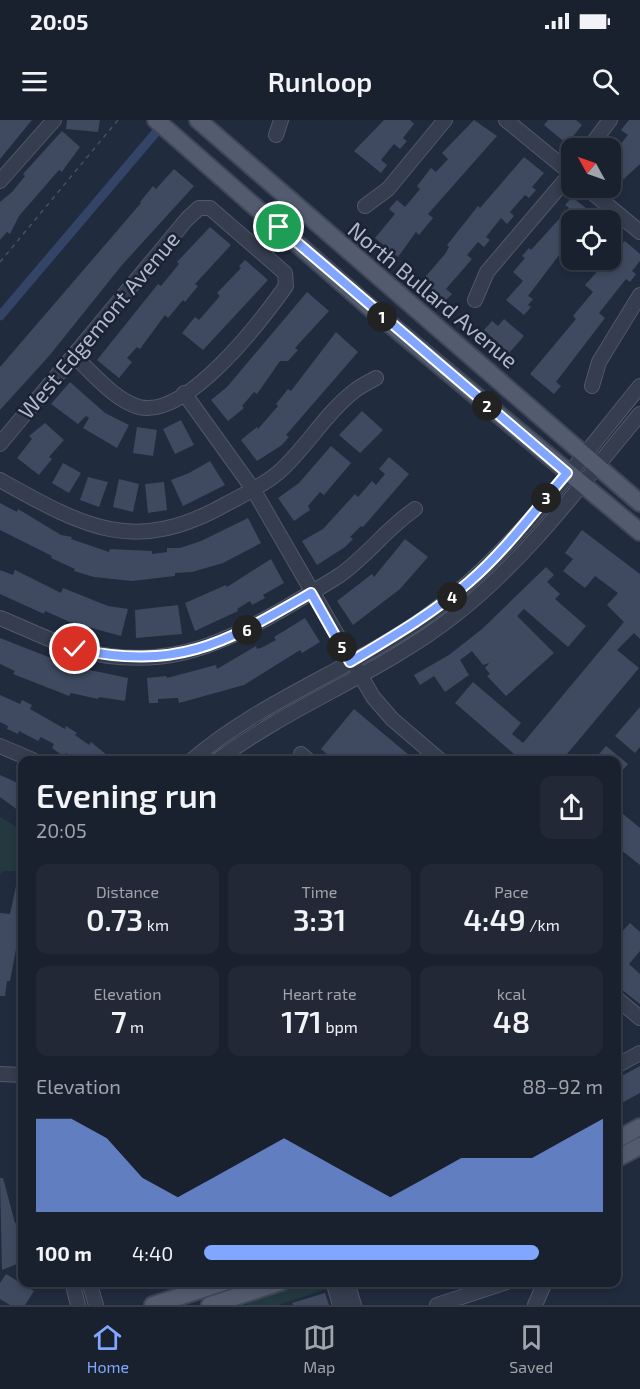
<!DOCTYPE html>
<html lang="en">
<head>
<meta charset="utf-8">
<style>
  body { margin:0; font-family:"Exo 2",sans-serif; background:#222836; color:#f1f3f6; height:100vh; display:flex; flex-direction:column; font-size:22px; white-space:nowrap }
  * { box-sizing:border-box; margin:0 }
  p { font-size:20px; color:#9fa3aa }
  .icon { flex:none; width:33px; height:33px; fill:none; stroke:currentColor; stroke-width:2; stroke-linecap:round; stroke-linejoin:round }
  .map { position:relative; flex:1; overflow:hidden }
  .details { position:absolute; left:18px; top:636px; width:603px; height:531px; display:flex; flex-direction:column; background:#19202e; border-radius:12px; box-shadow:0 3px 9px #0003,0 0 0 2px #373e4a }
  .details>* { flex:none }
  .needle { width:39px; rotate:310deg }
  .controls { position:absolute; left:561px; top:18px; display:grid; gap:12px }
  .controls a { display:grid; place-items:center; width:60px; height:60px; border-radius:12px; background:#19202e; box-shadow:0 3px 9px #0003,0 0 0 2px #373e4a; font-size:30px }
  .pin { position:absolute; display:grid; place-items:center; width:51px; height:51px; color:#fff; margin:-26px; border:3px solid #fff; border-radius:50%; box-shadow:0 2px 6px #0007 }
  .km { position:absolute; width:30px; height:30px; margin:-15px; border-radius:50%; background:#222; color:#fff; font-size:16px; line-height:30px; text-align:center }
  .round { display:grid; place-items:center; flex:none; width:63px; height:63px; border-radius:12px; background:#222836 }
  .summary { display:flex; align-items:center; justify-content:space-between; height:102px; padding:0 18px }
  h1 { font-size:33px; font-weight:600; line-height:45px }
  .figures { display:grid; grid-template-columns:repeat(3,1fr); gap:9px; height:102px; padding:6px 18px }
  .figures div { display:grid; align-content:center; border-radius:12px; background:#222836; text-align:center }
  .figures b { font-size:30px; font-weight:600 }
  .figures small { font-size:16px; font-weight:400 }
  .figures p { font-size:16px }
  .chart { height:168px; padding:12px 18px }
  .chart p { display:flex; justify-content:space-between }
  .chart svg { width:100%; height:108px; margin-top:6px; fill:#80a6ff; opacity:.7 }
  ul { padding:0 18px; list-style:none; font-size:20px }
  li { display:grid; grid-template-columns:96px 72px 1fr; align-items:center; height:45px }
  li i { height:15px; border-radius:8px; background:#80a6ff }
  .status { display:flex; justify-content:space-between; align-items:center; height:42px; padding:0 30px; background:#19202e; direction:ltr }
  .status svg { height:16px; fill:currentColor }
  header { display:flex; justify-content:space-between; align-items:center; height:78px; padding:0 18px; background:#19202e; font-size:27px; font-weight:600 }
  .tabs { display:flex; justify-content:space-around; align-items:center; height:84px; border-top:2px solid #373e4a; background:#19202e; font-size:16px; color:#9fa3aa }
  .tabs a { display:grid; justify-items:center; gap:3px }
  .tabs .current { color:#80a6ff }
  .map>svg:first-child { display:block }
  .green { fill:#23393f }
  .lines { fill:none; stroke-linecap:round; stroke-linejoin:round }
  .canal { stroke:#334467; stroke-width:9 }
  .building { fill:#3f4a60 }
  .minor-casing { stroke:#505869; stroke-width:16 }
  .major-casing { stroke:#3e4657; stroke-width:20 }
  .path { stroke:#3e5559; stroke-width:1.5; stroke-dasharray:4.5 4.5; stroke-linecap:butt }
  .minor { stroke:#353d4e; stroke-width:14 }
  .major { stroke:#535c6e; stroke-width:16 }
  .route-casing { stroke:#fff; stroke-width:12 }
  .route { stroke:#80a6ff; stroke-width:8 }
  .labels { text-anchor:middle; stroke-width:5; stroke-linejoin:round; paint-order:stroke }
  .street-label { font-size:22px; fill:#b0b8c9; stroke:#1a2233 }
</style>
</head>
<body>
<div class="status"><b>20:05</b><svg viewBox="0 0 49 12"><path d="M0 12V9h3v3zM5 12V6h3v6zM10 12V3h3v9zM15 12V0h3v12zM26 1h20v11H26zM47 4h2v5h-2z"/></svg></div>
<header><svg class="icon" aria-label="menu" viewBox="0 0 24 24"><path d="M4 6h16M4 12h16M4 18h16"/></svg>Runloop<svg class="icon" aria-label="search" viewBox="0 0 24 24"><circle cx="10" cy="10" r="6"/><path d="M15 15l6 6"/></svg></header>
<div class="map">
<svg width="640" height="1185" viewBox="0 0 640 1185">
  <rect width="100%" height="100%" fill="#212b3e"/>
  <path class="green" d="M0,697L22,710V751H3L0,754Z
    M316,1164L329,1168L279,1185H246L250,1181L293,1167L302,1168Z"/>
  <g class="lines">
    <path class="canal" d="M0,196L163,4"/>
  </g>
  <path class="building" d="M0,0H32L0,39Z
    M67,0H100L98,12L66,9Z
    M384,0H410L414,4L403,18L407,21L400,29L394,24L381,40L387,45L381,53L354,31Z
    M474,0L497,16L428,94L433,98L419,115L416,112L398,137L375,118L395,94L389,89L397,80L405,87L420,69L417,66L431,48L436,52L448,39L442,33Z
    M548,0H576L582,5L567,24L544,5Z
    M629,0H640V44L615,67L610,63V37L628,15L621,10Z
    M62,11L80,27L66,46L62,52L59,50L19,96L10,114L7,112L0,120V82L12,72L25,56L23,54Z
    M524,37L544,53L532,67L536,70L529,78L525,75L510,92L514,96L507,104L501,98L486,117L490,120L484,127L478,122L467,135L472,139L446,169L452,174L444,182L421,162L445,134L449,127L447,125L478,86L480,88Z
    M174,49L194,66L122,145L49,236L0,290V247L141,83L140,82L153,66L156,69Z
    M572,77L596,96L592,100H572V118L528,176L533,179L528,185L531,187L524,195L506,180L523,161L513,152L525,138L522,136L529,128L531,130L569,88L565,85Z
    M210,107L231,125L195,164L198,166L185,182L183,180L168,198L165,195L140,229L137,227L127,238L132,242L119,258L97,240L158,164L161,166L179,144L177,142Z
    M625,121L640,134V141L632,151L636,154L630,162L626,159L599,193L605,198L556,262L561,266L554,274L530,254L576,199L573,196L593,172L585,165Z
    M245,140L268,160L203,230L182,213L195,197L199,200L220,176L217,173L241,148L239,146Z
    M307,172L329,191L295,228L298,230L288,241H280L257,274L254,272L242,286L244,288L228,301L211,280L227,267Z
    M504,199L524,216L509,233L484,210L492,201L498,206Z
    M336,212L358,232L286,315L289,317L282,325L257,341L241,320L257,307L258,309L278,286L276,284L288,269L291,271Z
    M70,262L105,293L129,305L117,328L83,308L89,298L86,296L78,304L51,284Z
    M362,291L383,310L360,333L339,315Z
    M181,300L194,325L175,334L163,309Z
    M45,303L64,320L49,337L52,339L39,355L17,338L32,319L29,316Z
    M137,307L157,310L153,336L133,333Z
    M331,326L351,343L324,375L320,372L308,386L310,390L294,401L278,378L299,363Z
    M389,337L409,354L363,407L361,406L350,417L353,419L345,427L317,445L302,421L323,409L355,374L358,377L372,361L376,365L385,354L379,349Z
    M210,341L225,365L183,386L171,360L189,353Z
    M63,343L81,353L69,373L52,363Z
    M88,357L108,362L99,387L80,380Z
    M119,359L139,364L133,392L113,387Z
    M164,362L167,390L148,393L145,364Z
    M0,383L17,392L18,389L61,415L72,417L71,419L109,432L110,429L152,431V434L167,432V428H180L201,421L248,398L261,423L223,443L192,452L175,453V456L132,461L94,457L74,451L75,449L51,438L52,436L0,410Z
    M582,410L640,454V519L634,513L617,530L639,548L562,640H521L455,583L473,562L521,603L512,614L523,623L624,502L607,485L618,473L595,456L585,468L563,451L573,439L565,433Z
    M405,419L428,437L400,469L353,505L337,481L372,454L374,457Z
    M271,439L284,463L263,475L265,478L252,485L250,481L237,489L238,491L195,511L185,483L226,465L227,467Z
    M546,447L554,455L547,462L560,474L555,479L586,506L568,527L524,489L517,496L554,533L506,576L487,556L490,554L485,548L489,543L483,545L472,531L460,540L469,555L445,572L434,556L420,565L414,555L449,535L482,509Z
    M0,450L13,455L15,450L61,473L63,468L108,486L128,489L121,516L70,502L45,491L44,494L0,474Z
    M178,485L182,514L136,518L135,490Z
    M305,498L320,522L302,533L300,530L244,565L179,583L178,578L158,579V583H149L147,558L166,556L167,558L216,545L217,549L256,526L257,529L263,527L276,520L274,517Z
    M0,518L84,551L85,549L128,558L125,581L99,577L98,579L71,573L69,576L13,554L15,551L0,544Z
    M0,575L20,584L22,580L32,585L30,589L65,609L66,606L77,613L75,615L89,625L91,622L113,640H79L66,633L63,636L52,628L54,624L41,617L38,621L19,611L18,614L7,609L8,606L0,602Z
    M640,587V627L635,633L615,616Z
    M354,589L367,600L415,640H334L321,629Z
    M606,626L628,644L616,658V640H594Z
    M0,655L22,665V684L19,691L0,677Z
    M616,688L640,708V745L616,726Z
    M19,752H22V786L18,819L10,861H7L5,876H0V793L10,794Z
    M630,803L640,812V831L629,844L640,854V884L616,865V818Z
    M640,946V973L616,986V959Z
    M0,1058H3L15,1103H18L20,1111L16,1112L22,1130V1142L2,1150Z
    M6,1154L34,1171L25,1185H10L0,1179V1163Z
    M325,1173L329,1185H293L292,1183Z"/>
  <g class="lines">
    <defs>
      <path id="minor" d="M506,0L572,54
        M276,15L281,0
        M589,28L610,0
        M0,61L54,0
        M587,68L640,112
        M365,86L388,69L445,0
        M475,180L487,152L572,52
        M592,266L599,242L640,175
        M184,273L253,369L373,577L392,599L440,640
        M0,324L187,99L199,88H210L285,153L286,166C261,201 187,299 139,287C114,280 92,252 74,236
        M0,360C86,408 135,436 228,383C245,374 264,365 279,352C306,328 325,294 353,272C360,266 369,262 376,258
        M0,498C25,508 50,521 76,529C157,552 216,528 285,488C303,477 322,467 340,455C367,436 387,408 415,389
        M0,626L33,640
        M301,634L308,640
        M192,640C259,582 351,549 424,498C508,439 575,345 640,266
        M218,640C291,585 383,552 455,495C527,439 582,363 640,294
        M616,878L640,898
        M616,946L640,933
        M0,954L22,955
        M72,1162L78,1185
        M89,1162L96,1185
        M337,1162L335,1168L340,1185
        M347,1162L354,1185
        M437,1185L507,1162
        M535,1185L545,1162"/>
      <path id="major" d="M156,0L367,185L640,412
        M198,0L640,383
        M616,1020L640,1007
        M616,1039L640,1026
        M153,1185L225,1162
        M210,1185L281,1162"/>
    </defs>
    <use href="#minor" class="minor-casing"/>
    <use href="#major" class="major-casing"/>
    <path class="path" d="M0,142L118,0"/>
    <use href="#minor" class="minor"/>
    <use href="#major" class="major"/>
  </g>
  <g class="lines">
    <defs>
      <path id="route" d="M75,529C180,551 224,523 311,473L350,542C392,517 432,494 469,462C506,430 535,390 567,353L279,107"/>
    </defs>
    <use href="#route" class="route-casing"/>
    <use href="#route" class="route"/>
  </g>
  <g class="labels">
    <g class="street-label">
      <text transform="translate(433 175) rotate(40)" y="8">North Bullard Avenue</text>
      <text transform="translate(99 205) rotate(-50)" y="8">West Edgemont Avenue</text>
    </g>
  </g>
</svg>
<div class="controls">
<a><svg class="needle" viewBox="-14 -14 28 28"><path d="M0-13l5 13h-10z" fill="#e53935"/><path d="M0 13l5-13h-10z" fill="#9fa3aa"/></svg></a>
<a><svg class="icon" aria-label="locate" viewBox="0 0 24 24"><circle cx="12" cy="12" r="6"/><path d="M12 2v4M12 18v4M2 12h4M18 12h4"/></svg></a>
</div>
<div class="pin" style="left:279px;top:107px;background:#1e9e55"><svg class="icon" aria-label="arrive" viewBox="0 0 24 24"><path d="M6 21V4h12l-3 4 3 4H6"/></svg></div>
<div class="pin" style="left:75px;top:529px;background:#d93025"><svg class="icon" aria-label="check" viewBox="0 0 24 24"><path d="M5 12l5 5 9-10"/></svg></div>
<b class="km" style="left:382px;top:197px">1</b>
<b class="km" style="left:487px;top:286px">2</b>
<b class="km" style="left:546px;top:378px">3</b>
<b class="km" style="left:452px;top:477px">4</b>
<b class="km" style="left:342px;top:527px">5</b>
<b class="km" style="left:247px;top:510px">6</b>
<section class="details">
<div class="summary"><div><h1>Evening run</h1><p>20:05</p></div><a class="round"><svg class="icon" aria-label="share" viewBox="0 0 24 24"><path d="M12 15V3M7 8l5-5 5 5M5 13v7h14v-7"/></svg></a></div>
<div class="figures">
<div><p>Distance</p><b>0.73<small> km</small></b></div>
<div><p>Time</p><b>3:31</b></div>
<div><p>Pace</p><b>4:49<small> /km</small></b></div>
</div>
<div class="figures">
<div><p>Elevation</p><b>7<small> m</small></b></div>
<div><p>Heart rate</p><b>171<small> bpm</small></b></div>
<div><p>kcal</p><b>48</b></div>
</div>
<div class="chart"><p><span>Elevation</span>88–92 m</p>
<svg viewBox="0 0 160 44" preserveAspectRatio="none"><path d="M0 44V6L10 6L20 14L30 30L40 38L50 30L60 22L70 14L80 22L90 30L100 38L110 30L120 22L130 22L140 22L150 14L160 6V44z"/></svg>
</div>
<ul>
<li><b>100 m</b>4:40<i style="width:84%"></i></li>
</ul>
</section>
</div>
<nav class="tabs">
<a class="current"><svg class="icon" aria-label="home" viewBox="0 0 24 24"><path d="M3 11l9-7 9 7M6 9v11h12V9"/></svg>Home</a>
<a><svg class="icon" aria-label="map" viewBox="0 0 24 24"><path d="M3 6l6-2 6 2 6-2v14l-6 2-6-2-6 2zM9 4v14M15 6v14"/></svg>Map</a>
<a><svg class="icon" aria-label="saved" viewBox="0 0 24 24"><path d="M7 4h10v16l-5-4-5 4z"/></svg>Saved</a>
</nav>
</body>
</html>
